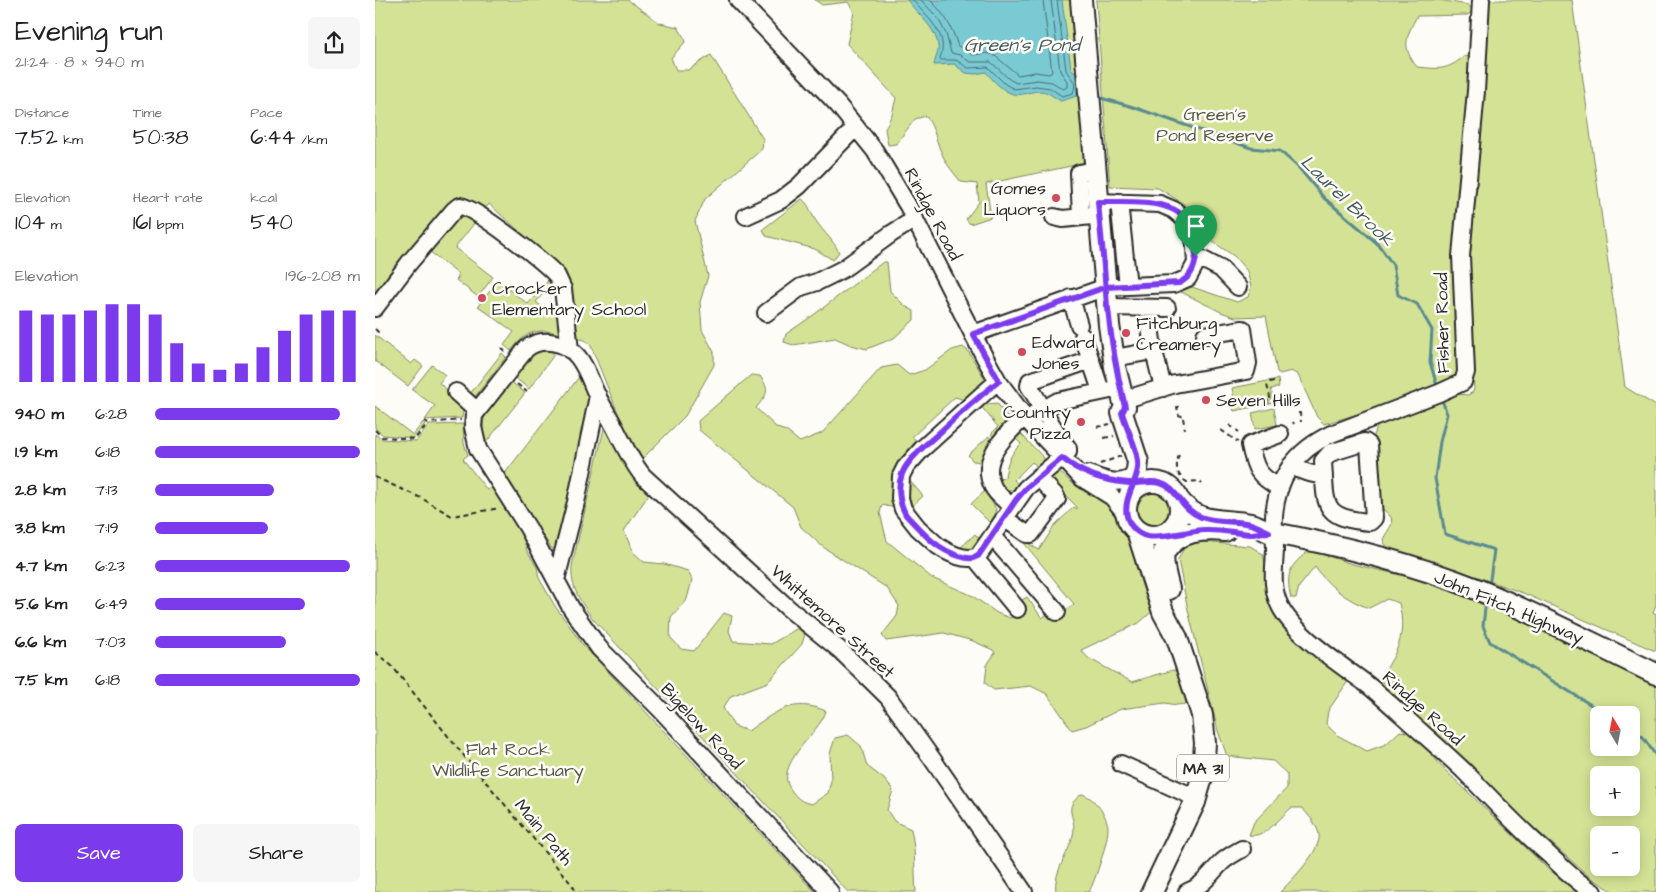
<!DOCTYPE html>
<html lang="en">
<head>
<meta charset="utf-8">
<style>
  body { margin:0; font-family:"Architects Daughter",sans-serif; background:#f6f6f6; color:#202124; height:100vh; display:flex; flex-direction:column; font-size:19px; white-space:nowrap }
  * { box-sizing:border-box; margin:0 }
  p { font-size:16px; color:#757577 }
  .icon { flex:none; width:28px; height:28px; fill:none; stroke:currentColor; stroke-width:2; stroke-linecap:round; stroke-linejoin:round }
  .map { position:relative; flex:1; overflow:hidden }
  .details { display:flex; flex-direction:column; background:#fff; width:375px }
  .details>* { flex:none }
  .needle { width:32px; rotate:350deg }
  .buttons { position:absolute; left:1215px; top:706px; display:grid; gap:10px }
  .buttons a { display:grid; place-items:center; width:50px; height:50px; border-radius:8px; background:#fff; box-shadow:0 2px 12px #0003; font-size:25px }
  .pin { position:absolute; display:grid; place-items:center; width:42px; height:42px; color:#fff; margin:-51px -21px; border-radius:50% 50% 50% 0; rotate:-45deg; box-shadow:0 0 5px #0007 }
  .pin .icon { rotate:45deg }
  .round { display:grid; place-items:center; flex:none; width:52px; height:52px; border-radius:8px; background:#f6f6f6 }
  .head { display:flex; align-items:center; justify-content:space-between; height:85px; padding:0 15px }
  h1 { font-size:28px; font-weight:600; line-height:38px }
  .figures { display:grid; grid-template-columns:repeat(3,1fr); gap:8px; height:85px; padding:5px 15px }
  .figures div { display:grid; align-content:center }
  .figures b { font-size:21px; font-weight:600 }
  .figures small { font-size:14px; font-weight:400 }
  .figures p { font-size:14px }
  .chart { height:140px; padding:10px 15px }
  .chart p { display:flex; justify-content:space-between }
  .chart svg { width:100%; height:90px; margin-top:5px; stroke:#7c3aed; stroke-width:6 }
  .action { display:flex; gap:10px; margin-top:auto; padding:10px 15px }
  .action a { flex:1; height:58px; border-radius:8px; background:#7c3aed; color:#fff; font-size:20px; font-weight:600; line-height:58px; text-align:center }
  .action a+a { background:#f6f6f6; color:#202124 }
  ul { padding:0 15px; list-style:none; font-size:16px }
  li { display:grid; grid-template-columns:80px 60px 1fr; align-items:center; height:38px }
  li i { height:12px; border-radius:6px; background:#7c3aed }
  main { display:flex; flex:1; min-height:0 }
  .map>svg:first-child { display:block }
  .green { fill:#d4e295; stroke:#808660; fill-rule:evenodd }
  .water { fill:#7acad3; stroke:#5a8a90 }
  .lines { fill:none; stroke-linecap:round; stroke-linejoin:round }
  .shore { stroke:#4b6b6e; stroke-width:1 }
  .stream { stroke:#5a8a90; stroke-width:3 }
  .minor-casing { stroke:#2b2b2b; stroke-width:20 }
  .major-casing { stroke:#2b2b2b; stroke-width:24 }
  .path { stroke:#2b2b2b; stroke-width:2; stroke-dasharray:5 4; stroke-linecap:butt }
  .minor { stroke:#fdfcf7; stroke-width:16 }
  .major { stroke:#fdfcf7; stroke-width:20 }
  .route-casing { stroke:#fff; stroke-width:10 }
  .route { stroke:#7c3aed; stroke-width:6 }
  .poi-dot { fill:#d1495b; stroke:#fdfcf7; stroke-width:2 }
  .labels { text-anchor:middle; stroke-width:5; stroke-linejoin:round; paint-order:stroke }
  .shield { fill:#fdfcf7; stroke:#6a6a68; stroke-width:1 }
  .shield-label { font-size:16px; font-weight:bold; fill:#2b2b2b }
  .park-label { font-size:18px; fill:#555946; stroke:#fdfcf7 }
  .poi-label { font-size:18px; fill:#2b2b2b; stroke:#fdfcf7; text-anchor:start }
  .street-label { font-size:18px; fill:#2b2b2b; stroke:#fdfcf7 }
  .water-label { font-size:19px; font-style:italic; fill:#435b5d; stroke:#fdfcf7 }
</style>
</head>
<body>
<main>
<section class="details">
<div class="head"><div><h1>Evening run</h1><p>21:24 · 8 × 940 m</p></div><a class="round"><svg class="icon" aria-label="share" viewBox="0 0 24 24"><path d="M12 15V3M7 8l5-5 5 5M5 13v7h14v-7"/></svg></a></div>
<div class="figures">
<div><p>Distance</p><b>7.52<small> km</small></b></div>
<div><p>Time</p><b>50:38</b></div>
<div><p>Pace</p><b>6:44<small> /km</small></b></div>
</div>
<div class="figures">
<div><p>Elevation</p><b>104<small> m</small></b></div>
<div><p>Heart rate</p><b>161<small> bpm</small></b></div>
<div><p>kcal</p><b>540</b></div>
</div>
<div class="chart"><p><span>Elevation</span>196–208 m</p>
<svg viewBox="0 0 160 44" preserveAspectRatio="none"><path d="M5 44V9M15 44V11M25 44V11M35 44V9M45 44V6M55 44V6M65 44V11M75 44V25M85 44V35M95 44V38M105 44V35M115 44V27M125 44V19M135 44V11M145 44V9M155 44V9"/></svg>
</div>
<ul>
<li><b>940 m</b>6:28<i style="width:90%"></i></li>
<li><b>1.9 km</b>6:18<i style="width:100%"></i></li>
<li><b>2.8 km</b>7:13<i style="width:58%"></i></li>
<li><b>3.8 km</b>7:19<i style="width:55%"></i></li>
<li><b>4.7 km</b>6:23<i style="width:95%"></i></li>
<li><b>5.6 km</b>6:49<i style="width:73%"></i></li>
<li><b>6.6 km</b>7:03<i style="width:64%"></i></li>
<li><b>7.5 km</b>6:18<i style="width:100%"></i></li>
</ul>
<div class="action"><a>Save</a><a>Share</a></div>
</section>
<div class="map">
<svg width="1281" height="892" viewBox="0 0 1281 892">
  <rect width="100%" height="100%" fill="#fdfcf7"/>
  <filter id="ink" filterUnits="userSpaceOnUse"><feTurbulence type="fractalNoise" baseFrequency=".02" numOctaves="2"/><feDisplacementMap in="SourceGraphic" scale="10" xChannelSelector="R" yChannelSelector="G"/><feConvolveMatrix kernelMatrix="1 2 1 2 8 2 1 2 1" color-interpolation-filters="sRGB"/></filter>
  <g filter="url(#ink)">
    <path class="green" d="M0,0H253L285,23L303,27L311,41L296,58L301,70H313L336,55L388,139L387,149L330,199L320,221L333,276L325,302L327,330L339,352V365L310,416L266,460L249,428L216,346L210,340L202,338L197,328L174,258L114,204L80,248L118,277L103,297L81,280L83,278V274L54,251L0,295Z
      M440,0H697L710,163L611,184L616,217L595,224L591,219L604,202L602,184L586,182C580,174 572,166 568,156C561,143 560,128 551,116L540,119L521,144L513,145L510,129L517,114L521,98L472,44L479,12L473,2L447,5Z
      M721,0H1064L1093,5L1098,10L1093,15L1042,16C1031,37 1026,47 1042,67C1066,69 1070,71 1090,56L1094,57L1096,64L1083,370L1081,375L1077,378L1014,405L949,424L942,417L923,375L916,371L905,374L902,372L891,316L860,317L846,312L806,292L808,287H817L862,302L873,297L876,287L872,271L859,256L829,236L809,204L783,188L735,186Z
      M1113,0H1197L1250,387L1281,406V605L1278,612L1281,614V650H1278L1148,593L1077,568L1017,549L1010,545L1008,539L1017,524L1016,517L1007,508L998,439L1001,429L1005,421L1081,394L1093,395L1098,392L1099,389L1091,282Z
      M427,199C434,205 434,208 438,216C445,229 457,238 464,252L458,260L440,249L391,236L388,229Z
      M508,262H512L515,291L530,306L539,311V320L519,338L492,349L476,345L460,338L418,345L409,342L411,334L440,314Z
      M176,277L177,283L161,302L176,314L183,305L189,335C163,327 152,330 136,351L129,345L139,332L103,306L123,281L153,304Z
      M0,335L36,364L40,360L48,366L33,386L0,361Z
      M588,347L593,351L612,382L590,400L580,397L537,437L544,442L520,508L507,505L505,513L512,541L557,578L596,595L622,613L635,618L650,606L647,600L652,597L667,618L673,614L679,619L699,604L640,532L646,539L664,550L680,525L699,507L702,509V507L675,480V476L683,470C691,478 700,486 710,492C716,495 723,497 728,501C737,508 758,546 763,558L760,559V563L772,601L779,600L781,608L764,623L706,650L713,658L757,682L798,670L806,673L812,698L810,704L802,705L790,703L746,709L711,726L697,730L672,694L656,686L619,690L610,683L612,665L620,653L618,650L598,641L569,633L511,641L507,635L522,616L524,606L512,588L448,547L426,527L418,507L324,430L323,421L376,375L385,376C396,392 392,394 381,408L402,428L411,431L425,442L447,433L506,368L522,365L534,375L550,370L577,350Z
      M176,349L178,351V356L154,389L139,377L152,358L164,350Z
      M127,353L131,357L99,398L94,395Z
      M57,365L70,375L64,383L89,405L87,418L50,420L60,406L37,390Z
      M204,377H206L211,389L213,398L212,418L181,549H177L130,478L131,472Z
      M903,379L904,387L896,389L899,403L859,411L857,402H860L857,388Z
      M135,381L150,393L110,444C103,411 116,405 135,381Z
      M622,403L633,418L618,437L616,434L623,427L605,405Z
      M0,406L38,435L48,422L50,424L39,438L8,435L0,428Z
      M899,408L902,425L880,429L877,413Z
      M88,424L89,443L93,455L88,459L112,490L117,487L128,499L148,536L152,551L162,567L164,578L180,606L208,645L440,892H0V434L6,439L41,441L54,425Z
      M230,424L273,486L274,494L249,531L258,552L269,562L289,564L313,571L317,580L312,599L296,617L295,637L306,649L319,651L349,613L357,616L354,631L358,641L396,644L423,628L430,634L427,644L393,682L356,696L348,708L359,726L373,731C400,712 417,697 451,711C445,733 397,765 416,790C423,799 426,802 437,804L453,793L456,781L455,754L460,738L473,735L486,746L492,766L509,779L518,790L512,810L519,821L536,829C541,851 539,870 541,892H473L218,619C206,602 195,588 197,566Z
      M646,434L669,458V461L663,467L657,462L639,480L645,487C635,493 629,490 623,480L630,477C632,463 635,454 646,444L639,437Z
      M614,436L616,439L605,462L598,461L593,455Z
      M534,480L548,496L534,509L532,504Z
      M610,491L621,509L616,524L596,504Z
      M761 509a17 17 0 1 1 34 0a17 17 0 1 1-34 0Z
      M600,534L606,541C598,552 597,551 584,549Z
      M827,542L875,546L888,554C892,567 888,581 892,595C901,623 947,654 970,673L973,681L953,711L951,724L962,735L992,751L1011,744L1025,731L1038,733L1068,768L1172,868L1203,892H905C916,881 947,850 944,834C941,823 934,816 927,808H916C904,819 890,838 874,835L879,822L912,788V774L898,761L852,756L843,731L813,610L803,560L809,548L818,543Z
      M935,550L977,564L1052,581L1175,633L1281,681V892H1239L1216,878L1133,805L1009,686L1006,680C1010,669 1017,661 1021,651C1028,636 1028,619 1024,603L1012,599L994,608C973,601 952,585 940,567L924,587L921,598H916C910,573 915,565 935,550ZM1224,715H1256V748H1224ZM1224,775H1256V808H1224ZM1224,835H1256V868H1224Z
      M707,794C719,797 732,815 733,827C734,839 720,881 714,892H681C678,872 693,855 698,836C703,815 685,810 707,794Z"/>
    <path class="water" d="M532,0H687L696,69L703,76L705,95L686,101C681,99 677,95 673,93C661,87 649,97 638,94C627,91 618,80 611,72L600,74L591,73L579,64L559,65C560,59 564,51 563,46C561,27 542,14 532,0Z"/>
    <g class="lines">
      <path class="shore" d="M538,0C551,18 575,33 565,58L566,60H581L593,68L613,67L630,84L639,89L661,86L675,88L687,96L698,93C703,81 695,78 691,70L682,0
        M546,0L563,18L571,34L576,53L585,55L595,62H616L634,79L641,83L662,80L677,82L688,89L692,87V81L685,71L676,0
        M555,0C571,15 576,26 583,46L598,55L612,53L619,55L643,75L660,72L674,74L677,72L668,0"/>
      <path class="stream" d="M722,97L755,106L876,148L905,151L924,168L949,198L1003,244L1018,265L1023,295L1042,304L1057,330L1055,362L1063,389
        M1066,397L1072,414L1065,442L1060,478L1070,534L1119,550L1114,587
        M1111,600L1108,626L1115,642L1232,715
        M1256,730L1268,737L1281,756"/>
      <defs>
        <path id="minor" d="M363,0L463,105L500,151L533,206L609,356L623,381L652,420L707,478L737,497L751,514
          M1106,0L1101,91L1086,256L1091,372L1088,382L1064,393L956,434C921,451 902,476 899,516C898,528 900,539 900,550C899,570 896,588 905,606C919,634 963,663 989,682C1002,692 1014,703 1026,714C1047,733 1068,751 1088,770C1116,798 1142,827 1172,853C1186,866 1201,882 1218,892
          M744,202L753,286
          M371,216L406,200L424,186L481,127
          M679,217L688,219L717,216
          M706,217L704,173L720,170
          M821,256L846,269L863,287
          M696,298L704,325
          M732,307L792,308
          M0,308L34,263L79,210C81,208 82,207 85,206C99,206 172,264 182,276L188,289L195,350
          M772,308L778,347L788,388
          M391,313L426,287L442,282L468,269L516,234L540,219
          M598,334L731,287L799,284L813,278L821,263L819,233L812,221L799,210L785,204L723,202
          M708,337L726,391
          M739,358L778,351
          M623,381L609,393L547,449L530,468L526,476L525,498L528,509L543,528L563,546C573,553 591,562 603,556L651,488L693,452V448C677,430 668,407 654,386L655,381L716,360
          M81,392L102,411
          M748,400L800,384L871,371L873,363L868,329L830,335
          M659,414L683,401L745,388
          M990,442L994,445L999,518L995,522C945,518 951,504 948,461L955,453Z
          M916,465C927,472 936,475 949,475
          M714,474C730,481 748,487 761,474
          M905,488C883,476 880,469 875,445L905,434
          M637,507C630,500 622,495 618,487C603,459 632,434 649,417
          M629,518L652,534H656L682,499L680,495L663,477
          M617,536L682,612
          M600,558L642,609
          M181,580L201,502L223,396
          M746,764L821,798
          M455,892L285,709L224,648L196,608L153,528L103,449L98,427L99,415L151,349C167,336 191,342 203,357C212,368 216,383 222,395C227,406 234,416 239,426C248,443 256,461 268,476L413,608L465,650L513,697L558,760L649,892
          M812,892C828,886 834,875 846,863C852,857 860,853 867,849"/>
        <path id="major" d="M706,0L734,325L740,367L750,407L747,413L763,462L762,470L755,495
          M751 509a27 27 0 1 1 54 0a27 27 0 1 1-54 0Z
          M803,499C824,526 847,518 876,524C882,525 888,529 894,532C963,545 1034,562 1099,588C1161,613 1220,645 1281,674
          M762,531L788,612L802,638L822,699L827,715L830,743L828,774L820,802L777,892
          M791,550C805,530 828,529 850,531
          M794,589C786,560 785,551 800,525"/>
      </defs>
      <use href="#minor" class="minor-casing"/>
      <use href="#major" class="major-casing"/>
      <path class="path" d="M0,329L4,333
        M126,348L131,352
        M142,384L152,392
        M893,405V401H896L892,385L895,382L903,380
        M804,407H802L804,415L809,417
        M923,413H925L926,422
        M808,418L810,429
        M49,421L53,423L86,420
        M918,422L919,424
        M854,425L864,432
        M722,427L735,424
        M0,430L7,437L40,439L53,423
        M846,430L863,442
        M729,438L739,436
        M804,455C800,465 801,476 812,482L824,481L827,484
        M725,464L746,456
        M0,477L46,498L77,516L125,508
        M0,652L17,666L85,751L198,886L201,892"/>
      <use href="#minor" class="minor"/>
      <use href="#major" class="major"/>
    </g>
  </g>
  <g class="lines" filter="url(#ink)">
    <defs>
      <path id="route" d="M821,256C820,268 815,278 804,283L731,287L598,334L624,381C602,398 582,416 563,434C551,444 532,460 527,474C522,487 524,503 531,515C547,532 561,549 584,556C591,558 596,560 603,556L641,500L651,488L687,458C706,474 730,481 754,483C765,484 775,480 785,483C803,488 805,509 826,517C842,523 860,520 876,524C882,526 888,529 894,532C888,532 881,534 875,534C860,533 845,529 829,530C813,531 787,539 772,536C763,534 754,526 752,516C748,499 761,484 763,468C765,453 751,428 747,413L750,407C742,374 736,342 733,308L732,307C730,272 726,237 723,202C753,203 807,195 818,232C821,240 820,248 821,256"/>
    </defs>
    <use href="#route" class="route-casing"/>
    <use href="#route" class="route"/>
  </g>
  <g class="poi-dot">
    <circle cx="681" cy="198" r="5"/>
    <circle cx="107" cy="298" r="5"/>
    <circle cx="751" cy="333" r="5"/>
    <circle cx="647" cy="352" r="5"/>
    <circle cx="831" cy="400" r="5"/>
    <circle cx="706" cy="422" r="5"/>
  </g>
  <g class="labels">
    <rect class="shield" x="802" y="754.5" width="52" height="27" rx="4"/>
    <g class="shield-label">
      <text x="828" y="774">MA 31</text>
    </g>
    <g class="park-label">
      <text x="840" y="120">Green's<tspan x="840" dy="21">Pond Reserve</tspan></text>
      <text x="133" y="755">Flat Rock<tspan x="133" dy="21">Wildlife Sanctuary</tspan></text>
    </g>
    <g class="poi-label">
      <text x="671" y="194" text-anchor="end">Gomes<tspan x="671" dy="21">Liquors</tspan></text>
      <text x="117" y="294">Crocker<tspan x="117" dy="21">Elementary School</tspan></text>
      <text x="761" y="329">Fitchburg<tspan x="761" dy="21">Creamery</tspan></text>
      <text x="657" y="348">Edward<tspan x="657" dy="21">Jones</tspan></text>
      <text x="841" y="406">Seven Hills</text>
      <text x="696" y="418" text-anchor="end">Country<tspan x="696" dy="21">Pizza</tspan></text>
    </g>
    <g class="street-label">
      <text transform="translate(558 214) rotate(62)" y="6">Rindge Road</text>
      <text transform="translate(1067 323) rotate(-91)" y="6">Fisher Road</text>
      <text transform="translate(1134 607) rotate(23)" y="6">John Fitch Highway</text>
      <text transform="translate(458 621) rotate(42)" y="6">Whittemore Street</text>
      <text transform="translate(1048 708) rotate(42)" y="6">Rindge Road</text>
      <text transform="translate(327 726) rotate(47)" y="6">Bigelow Road</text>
      <text transform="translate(169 832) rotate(50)" y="6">Main Path</text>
    </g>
    <g class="water-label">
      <text x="647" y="51">Green's Pond</text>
      <text transform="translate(973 200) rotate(44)" y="7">Laurel Brook</text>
    </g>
  </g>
</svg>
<div class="buttons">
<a><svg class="needle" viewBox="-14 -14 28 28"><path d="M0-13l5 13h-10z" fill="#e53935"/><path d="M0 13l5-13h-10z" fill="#757577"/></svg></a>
<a>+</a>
<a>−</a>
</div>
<div class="pin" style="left:821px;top:256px;background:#1e9e55"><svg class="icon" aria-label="arrive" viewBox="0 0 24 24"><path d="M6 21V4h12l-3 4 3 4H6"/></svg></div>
</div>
</main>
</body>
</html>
